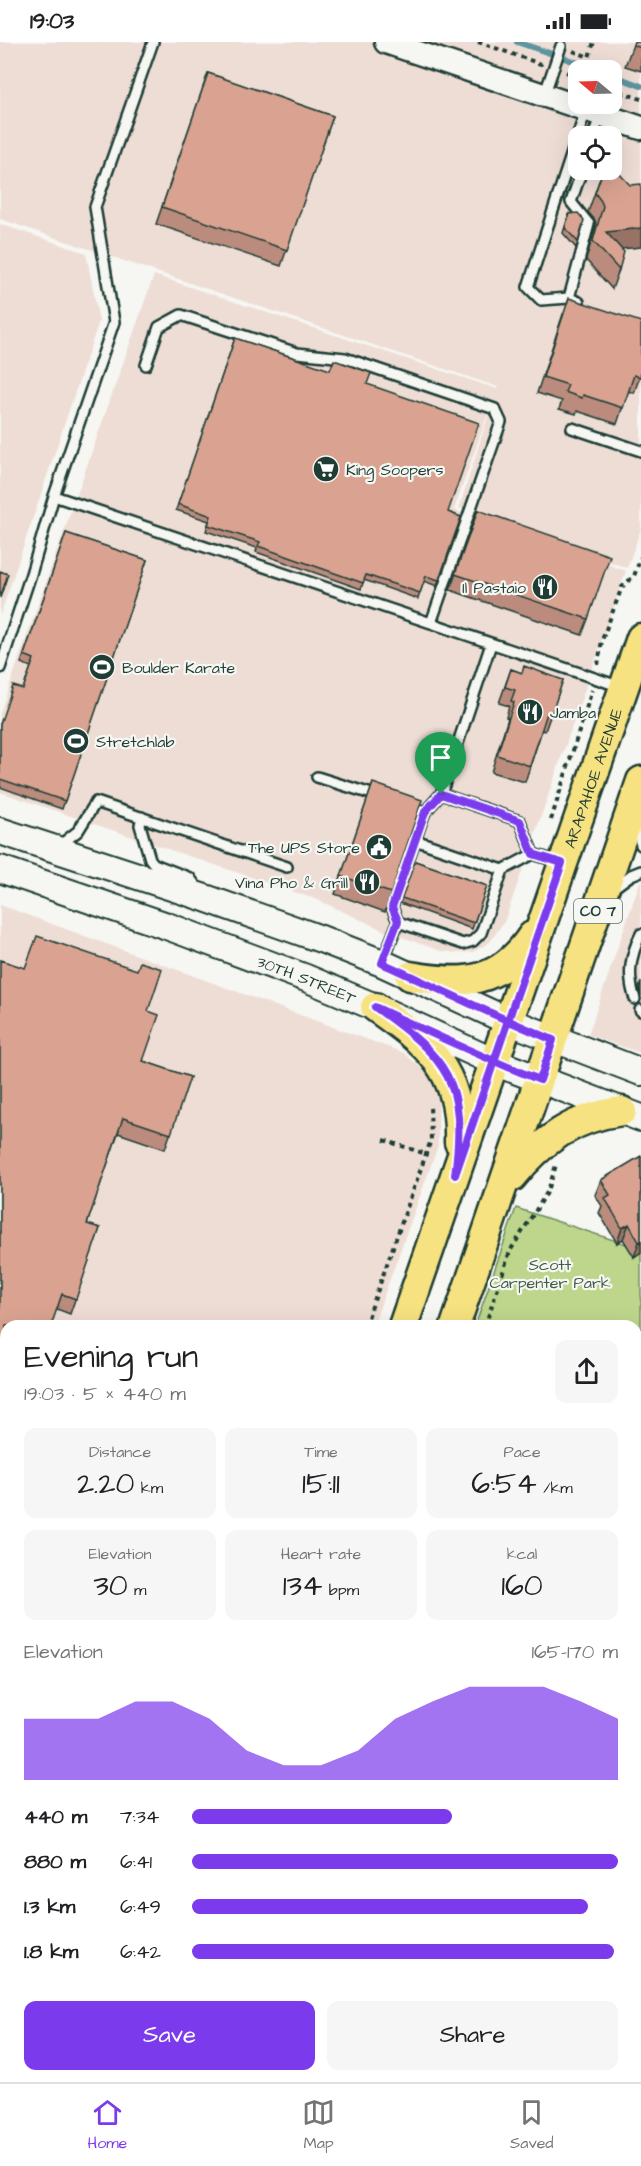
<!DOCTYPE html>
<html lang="en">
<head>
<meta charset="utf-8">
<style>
  body { margin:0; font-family:"Architects Daughter",sans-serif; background:#f6f6f6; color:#202124; height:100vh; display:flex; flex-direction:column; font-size:22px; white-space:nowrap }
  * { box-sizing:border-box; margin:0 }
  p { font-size:20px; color:#757577 }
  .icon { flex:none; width:33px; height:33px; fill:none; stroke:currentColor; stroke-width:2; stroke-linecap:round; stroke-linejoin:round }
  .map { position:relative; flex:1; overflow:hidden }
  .drawer { position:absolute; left:0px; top:1278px; width:642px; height:762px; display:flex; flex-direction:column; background:#fff; border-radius:18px 18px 0 0; box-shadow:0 6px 24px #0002 }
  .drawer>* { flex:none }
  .needle { width:39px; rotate:289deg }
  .controls { position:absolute; left:568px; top:18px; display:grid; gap:12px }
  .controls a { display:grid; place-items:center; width:54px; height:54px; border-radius:12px; background:#fff; box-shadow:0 6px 24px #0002; font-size:30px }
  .pin { position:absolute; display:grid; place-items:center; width:51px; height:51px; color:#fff; margin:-62px -26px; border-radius:50% 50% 50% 0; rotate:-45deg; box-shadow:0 0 6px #0007 }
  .pin .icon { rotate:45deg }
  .round { display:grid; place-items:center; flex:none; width:63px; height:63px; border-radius:12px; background:#f6f6f6 }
  .headline { display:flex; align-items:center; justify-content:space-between; height:102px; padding:0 24px }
  h1 { font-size:33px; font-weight:600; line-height:45px }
  .stats { display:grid; grid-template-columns:repeat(3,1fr); gap:9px; height:102px; padding:6px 24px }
  .stats div { display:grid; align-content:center; border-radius:12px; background:#f6f6f6; text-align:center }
  .stats b { font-size:30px; font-weight:600 }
  .stats small { font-size:16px; font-weight:400 }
  .stats p { font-size:16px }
  .chart { height:168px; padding:12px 24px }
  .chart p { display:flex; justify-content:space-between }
  .chart svg { width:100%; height:108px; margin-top:6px; fill:#7c3aed; opacity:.7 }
  .action { display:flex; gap:12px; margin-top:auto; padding:12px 24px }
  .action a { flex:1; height:69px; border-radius:12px; background:#7c3aed; color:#fff; font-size:24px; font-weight:600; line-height:69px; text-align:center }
  .action a+a { background:#f6f6f6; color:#202124 }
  ul { padding:0 24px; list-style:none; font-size:20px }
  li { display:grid; grid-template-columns:96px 72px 1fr; align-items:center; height:45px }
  li i { height:15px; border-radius:8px; background:#7c3aed }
  .status { display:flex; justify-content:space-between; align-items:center; height:42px; padding:0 30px; background:#fff; direction:ltr }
  .status svg { height:16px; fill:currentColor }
  .menu { display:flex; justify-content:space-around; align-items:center; height:84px; border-top:2px solid #e0e0e0; background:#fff; font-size:16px; color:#757577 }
  .menu a { display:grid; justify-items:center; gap:3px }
  .menu .active { color:#7c3aed }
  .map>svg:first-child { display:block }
  .built { fill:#eeddd5; fill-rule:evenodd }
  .green { fill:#bed68c; stroke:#6e8a60; stroke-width:1.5 }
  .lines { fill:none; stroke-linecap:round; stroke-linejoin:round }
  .stream { stroke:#5d959f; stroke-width:6 }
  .service-casing { stroke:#1f3d34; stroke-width:14 }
  .minor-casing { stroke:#1f3d34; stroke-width:22 }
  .tertiary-casing { stroke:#1f3d34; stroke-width:27 }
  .secondary-casing { stroke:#1f3d34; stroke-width:30 }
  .primary-casing { stroke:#1f3d34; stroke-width:33 }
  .trunk-casing { stroke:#1f3d34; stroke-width:34 }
  .path { stroke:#1f3d34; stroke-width:4; stroke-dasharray:4.5 4.5; stroke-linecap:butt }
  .service { stroke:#f6f6f2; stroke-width:9 }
  .minor { stroke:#f6f6f2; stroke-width:18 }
  .tertiary { stroke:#f6f6f2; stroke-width:22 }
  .secondary { stroke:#f6f6f2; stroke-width:26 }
  .primary { stroke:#f7e281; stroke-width:28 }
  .trunk { stroke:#f7e281; stroke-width:30 }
  .wall { fill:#bb8c7d; stroke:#1f3d34; stroke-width:1.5 }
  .shaded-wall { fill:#997266; stroke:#1f3d34; stroke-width:1.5 }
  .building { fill:#daa391; stroke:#1f3d34; stroke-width:1.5 }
  .route-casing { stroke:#fff; stroke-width:12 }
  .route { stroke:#7c3aed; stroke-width:8 }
  .labels { text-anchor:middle; stroke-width:4.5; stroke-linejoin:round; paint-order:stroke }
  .shield { fill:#f6f6f2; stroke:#60746d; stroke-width:1.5 }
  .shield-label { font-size:15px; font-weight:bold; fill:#1f3d34 }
  .poi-label { font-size:16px; fill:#1f3d34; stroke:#f6f6f2; text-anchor:start }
  .street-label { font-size:16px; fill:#1f3d34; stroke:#f6f6f2 }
  .park-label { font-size:16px; fill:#3f5c46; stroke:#f6f6f2 }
</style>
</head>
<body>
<div class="status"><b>19:03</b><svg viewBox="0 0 49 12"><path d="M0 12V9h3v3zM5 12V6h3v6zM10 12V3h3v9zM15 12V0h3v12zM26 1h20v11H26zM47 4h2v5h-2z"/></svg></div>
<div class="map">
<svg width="641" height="2040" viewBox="0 0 641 2040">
  <rect width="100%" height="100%" fill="#f6f6f2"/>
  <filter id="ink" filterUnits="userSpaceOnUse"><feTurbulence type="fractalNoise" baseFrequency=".0167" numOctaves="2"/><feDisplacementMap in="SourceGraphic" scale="12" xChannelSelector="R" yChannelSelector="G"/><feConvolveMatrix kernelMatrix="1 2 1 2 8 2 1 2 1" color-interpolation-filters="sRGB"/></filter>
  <g filter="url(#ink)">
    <path class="built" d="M0,0H641V487L627,526L459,466L495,352L454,468L626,529L505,878L490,900L473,910L457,911L441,909L385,889L318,858L0,750V671L154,233L497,347L498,345L0,177ZM579,28H612V62H579ZM579,94H612V128H579Z
      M0,182L86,211L99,279L0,574Z
      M641,837V1011L588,993Z
      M0,863L404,1011L439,1041L438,1104L373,1284H6V1978L0,1976Z"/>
    <path class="green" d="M516,1166L641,1207V1638L636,1637V1284H475Z"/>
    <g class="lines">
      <path class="stream" d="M517,0L599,28
        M612,33L641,44"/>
      <defs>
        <path id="service" d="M544,54L561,4
          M593,94L601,72
          M569,256L589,182L571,160L582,128
          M579,260L569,256L541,258L528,245L586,68
          M146,323L159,285L181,273L297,311L345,316L495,367L501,380L431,581
          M572,386L641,409
          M54,454L621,645
          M491,602L441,752L520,779L533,812
          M0,626L31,532L54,454L114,280L95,165L153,0
          M317,735L381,755
          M408,764L425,770L441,752
          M142,775L140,783L150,817L154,822L190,836L198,847
          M635,782L641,803
          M415,798L425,770
          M59,804L78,789L96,760L287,825
          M612,847L631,833L641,829
          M398,880L463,902L473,899L481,891L503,828L533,812L559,820
          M383,919L398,880L392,865L415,798L503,828
          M635,957C627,934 630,914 641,892
          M640,968L641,969"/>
        <path id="minor" d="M0,1432L6,1434
          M636,1649L641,1651
          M636,1702L641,1687
          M636,1824L641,1826
          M450,2034L456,2040"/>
        <path id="tertiary" d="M386,0L641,86"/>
        <g id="secondary">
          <path d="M0,789L205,856L321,897L382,921L508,979L641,1030"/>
          <path id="s1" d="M0,827L167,884L306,936L375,965L494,1020L641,1076"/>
        </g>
        <g id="primary">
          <path d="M410,934C463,943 499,943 532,894"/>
          <path d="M375,965C430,1004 461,1028 459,1100"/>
          <path d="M512,1135C542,1098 574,1075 622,1069"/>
          <path id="s2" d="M403,1284L641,596"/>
          <path d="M455,1284L641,739"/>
          <path d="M148,2040L150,2034"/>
          <path d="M198,2040L200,2034"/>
        </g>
        <path id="trunk" d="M0,2019L6,2021
          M41,2034L57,2040
          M67,2040L86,2034"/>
      </defs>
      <use href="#service" class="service-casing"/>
      <use href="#minor" class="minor-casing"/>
      <use href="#tertiary" class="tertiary-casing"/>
      <use href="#secondary" class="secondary-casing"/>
      <use href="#primary" class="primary-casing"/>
      <use href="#trunk" class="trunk-casing"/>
      <path class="path" d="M478,0L541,22L542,20
        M573,9L589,15L594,0
        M566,30L579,35
        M612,47L641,57
        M598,623L602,598L622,545L634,534L641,515
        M551,778L592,648
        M384,1098L426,1112
        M365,1284L431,1098L430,1062
        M485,1284L510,1209L548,1149L556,1123
        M636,1576L641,1577
        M0,1826L6,1835
        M0,1982L6,1984
        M118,2034L120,2039L123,2040"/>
      <use href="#service" class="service"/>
      <use href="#minor" class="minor"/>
      <use href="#tertiary" class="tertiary"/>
      <use href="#secondary" class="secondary"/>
      <use href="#primary" class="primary"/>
      <use href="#trunk" class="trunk"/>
    </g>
    <path class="wall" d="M634,0H641V29L625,24Z
      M208,31L333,74L281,224L156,182Z
      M603,128L621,207L619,228L612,247L586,218L596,183L595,178L588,170Z
      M569,172L578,200L576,206L563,191Z
      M563,272L641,331L634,351L628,349L617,382L577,369L576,372L559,367L562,359L537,351Z
      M235,296L367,342L448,470L461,475L437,544L424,539L418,557L364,538L361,547L256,510L257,506L206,489L209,479L176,468Z
      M478,468L588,577L582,593L450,548Z
      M66,491L147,518L62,767L0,745V682L23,647L31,625L21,621Z
      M511,627L522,631L563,638L545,689L542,688L525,740L491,730L508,676L506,675L509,664L499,661Z
      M373,741L391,851L385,870L335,852Z
      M415,819L487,844L472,887L400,861Z
      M0,918L148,969L143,1019L190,1035L165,1107L118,1091L87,1182L100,1186L70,1272L57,1267L6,1284V1392L0,1390Z
      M641,940V954L639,946Z
      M641,1114V1210L634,1215L623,1197L617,1201L599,1171L602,1164L595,1153L601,1138Z
      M0,1848L6,1850V1960L0,1958Z"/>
    <path class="shaded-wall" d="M641,186V205L602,209L606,190Z
      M629,1182L623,1197L617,1201L622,1186Z
      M641,1199V1210L634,1215L639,1200Z"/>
    <path class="building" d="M634,0H641V6L633,3Z
      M208,31L333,74L287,208L162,165Z
      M612,126H614L630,143L641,142V186L606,190L624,210L619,228L593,199L603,164L601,159L595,151L603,128H612Z
      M578,171L584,178L578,200L565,186L569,172Z
      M569,256L641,280V331L640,335L634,333L623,366L583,353L582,356L565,350L568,343L543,335Z
      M235,296L330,328L334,318L371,331L367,342L479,381L448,470L461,475L439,538L426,534L420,551L366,533L363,541L258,504L260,500L208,483L211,474L178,462Z
      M478,468L610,514L588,577L455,532Z
      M66,491L147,518L65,759L0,737V682L13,644L23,647L34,617L24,613Z
      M0,529L8,532L0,556Z
      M524,624L563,638L551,673L547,671L530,724L497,713L514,660L511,659L515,648L505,645L511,627L522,631Z
      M373,741L422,758L391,851L341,834Z
      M415,819L487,844L474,881L402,856Z
      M37,894L137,928L140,920L162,927L148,969L159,973L143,1019L190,1035L171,1092L123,1076L87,1182L100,1186L76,1257L62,1252L51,1284H6V1374L0,1372V918L25,926Z
      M641,1114V1199L639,1200L629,1182L622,1186L605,1156L610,1153L601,1138Z
      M0,1848L6,1850V1942L0,1940Z
      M636,1851L641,1853V1897L636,1911Z
      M254,2034H297L295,2040H252Z
      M342,2034H410L408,2040H339Z
      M501,2034H541L552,2038L551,2040H499Z"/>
  </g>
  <g class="lines" filter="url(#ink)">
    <defs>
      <path id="route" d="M441,752L520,779L533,812L562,821C526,925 490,1029 455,1133C467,1040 449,1018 375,965C430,991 484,1016 540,1038L553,998C495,974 439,947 382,921L398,879L392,865L425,770L441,752"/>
    </defs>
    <use href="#route" class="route-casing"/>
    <use href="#route" class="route"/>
  </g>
  <defs>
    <symbol id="supermarket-disc" viewBox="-11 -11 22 22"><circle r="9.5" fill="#1f3d34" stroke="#f6f6f2"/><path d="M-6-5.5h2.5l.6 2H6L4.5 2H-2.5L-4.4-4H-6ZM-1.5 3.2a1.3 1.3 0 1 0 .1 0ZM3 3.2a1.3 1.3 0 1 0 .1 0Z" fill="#fff"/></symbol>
    <symbol id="restaurant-disc" viewBox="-11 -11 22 22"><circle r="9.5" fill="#1f3d34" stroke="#f6f6f2"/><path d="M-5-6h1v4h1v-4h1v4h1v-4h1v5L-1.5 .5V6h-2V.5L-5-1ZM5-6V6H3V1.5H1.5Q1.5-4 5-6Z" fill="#fff"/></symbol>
    <symbol id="stadium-disc" viewBox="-11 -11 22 22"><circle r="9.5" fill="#1f3d34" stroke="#f6f6f2"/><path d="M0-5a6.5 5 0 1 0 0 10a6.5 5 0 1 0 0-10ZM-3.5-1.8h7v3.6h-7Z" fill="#fff"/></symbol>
    <symbol id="civic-disc" viewBox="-11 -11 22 22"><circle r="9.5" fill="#1f3d34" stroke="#f6f6f2"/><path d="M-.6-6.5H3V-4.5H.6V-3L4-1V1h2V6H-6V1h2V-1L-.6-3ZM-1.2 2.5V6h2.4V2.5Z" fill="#fff"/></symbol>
  </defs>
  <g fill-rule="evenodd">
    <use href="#supermarket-disc" x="311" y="412" width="30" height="30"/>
    <use href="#restaurant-disc" x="530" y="530" width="30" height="30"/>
    <use href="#stadium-disc" x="87" y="610" width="30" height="30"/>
    <use href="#restaurant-disc" x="515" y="655" width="30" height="30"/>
    <use href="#stadium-disc" x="61" y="684" width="30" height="30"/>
    <use href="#civic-disc" x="364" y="790" width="30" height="30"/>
    <use href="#restaurant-disc" x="352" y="825" width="30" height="30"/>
  </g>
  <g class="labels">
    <rect class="shield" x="574" y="857" width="48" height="24" rx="4.5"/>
    <g class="shield-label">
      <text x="598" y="874">CO 7</text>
    </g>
    <g class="poi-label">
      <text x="346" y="433">King Soopers</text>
      <text x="526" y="551" text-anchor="end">Il Pastaio</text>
      <text x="122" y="631">Boulder Karate</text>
      <text x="550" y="676">Jamba</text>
      <text x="96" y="705">Stretchlab</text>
      <text x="360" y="811" text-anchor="end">The UPS Store</text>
      <text x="348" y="846" text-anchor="end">Vina Pho &amp; Grill</text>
    </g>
    <g class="street-label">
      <text dy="6" stroke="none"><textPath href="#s2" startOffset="580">ARAPAHOE AVENUE</textPath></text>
      <text dy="6" stroke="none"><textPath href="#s1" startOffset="326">30TH STREET</textPath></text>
    </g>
    <g class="park-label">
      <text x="550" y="1228">Scott<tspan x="550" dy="18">Carpenter Park</tspan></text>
    </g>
  </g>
</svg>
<div class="controls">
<a><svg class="needle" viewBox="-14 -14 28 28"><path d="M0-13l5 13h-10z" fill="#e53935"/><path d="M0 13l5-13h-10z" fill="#757577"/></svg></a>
<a><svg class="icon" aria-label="locate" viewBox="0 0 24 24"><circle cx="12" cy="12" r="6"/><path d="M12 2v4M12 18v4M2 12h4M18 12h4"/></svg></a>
</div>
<div class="pin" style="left:441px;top:752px;background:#1e9e55"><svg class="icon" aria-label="arrive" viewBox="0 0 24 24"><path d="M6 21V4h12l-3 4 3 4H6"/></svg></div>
<section class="drawer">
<div class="headline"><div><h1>Evening run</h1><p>19:03 · 5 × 440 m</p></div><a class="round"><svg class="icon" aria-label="share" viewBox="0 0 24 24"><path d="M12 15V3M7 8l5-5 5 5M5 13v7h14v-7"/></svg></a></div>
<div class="stats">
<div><p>Distance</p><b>2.20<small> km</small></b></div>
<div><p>Time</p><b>15:11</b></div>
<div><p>Pace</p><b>6:54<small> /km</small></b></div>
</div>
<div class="stats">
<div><p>Elevation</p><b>30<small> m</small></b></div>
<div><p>Heart rate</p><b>134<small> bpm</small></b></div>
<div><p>kcal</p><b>160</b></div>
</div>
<div class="chart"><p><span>Elevation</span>165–170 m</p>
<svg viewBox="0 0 160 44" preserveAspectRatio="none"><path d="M0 44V19L10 19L20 19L30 12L40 12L50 19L60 32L70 38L80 38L90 32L100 19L110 12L120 6L130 6L140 6L150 12L160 19V44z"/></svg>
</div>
<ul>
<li><b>440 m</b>7:34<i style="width:61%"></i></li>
<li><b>880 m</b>6:41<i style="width:100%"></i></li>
<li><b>1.3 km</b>6:49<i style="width:93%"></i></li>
<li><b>1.8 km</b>6:42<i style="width:99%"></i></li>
</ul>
<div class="action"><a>Save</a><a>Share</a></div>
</section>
</div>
<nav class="menu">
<a class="active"><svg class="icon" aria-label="home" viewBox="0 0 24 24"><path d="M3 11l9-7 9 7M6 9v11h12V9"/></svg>Home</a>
<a><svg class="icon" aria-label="map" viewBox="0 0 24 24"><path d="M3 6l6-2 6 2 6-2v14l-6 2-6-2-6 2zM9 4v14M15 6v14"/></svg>Map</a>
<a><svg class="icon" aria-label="saved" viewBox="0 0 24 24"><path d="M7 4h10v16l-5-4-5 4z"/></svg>Saved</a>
</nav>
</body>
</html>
